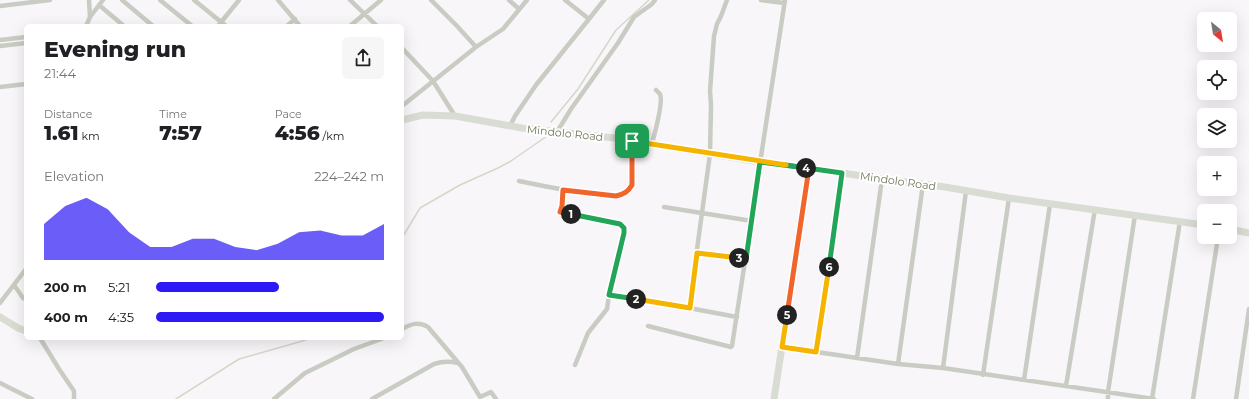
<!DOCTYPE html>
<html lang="en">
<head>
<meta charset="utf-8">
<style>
  body { margin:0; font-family:Montserrat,sans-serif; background:#f6f6f6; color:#202124; height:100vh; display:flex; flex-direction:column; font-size:15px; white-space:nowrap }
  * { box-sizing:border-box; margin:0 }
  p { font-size:13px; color:#757577 }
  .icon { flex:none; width:22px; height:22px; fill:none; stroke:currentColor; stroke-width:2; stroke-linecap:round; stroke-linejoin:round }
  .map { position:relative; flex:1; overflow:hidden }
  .details { position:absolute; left:24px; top:24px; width:380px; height:316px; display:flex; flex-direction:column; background:#fff; border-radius:6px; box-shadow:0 4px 16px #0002 }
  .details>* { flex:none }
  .needle { width:26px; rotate:150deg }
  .tools { position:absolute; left:1197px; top:12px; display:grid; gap:8px }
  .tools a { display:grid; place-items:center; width:40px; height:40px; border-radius:6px; background:#fff; box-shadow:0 4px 16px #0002; font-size:20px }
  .pin { position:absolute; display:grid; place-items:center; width:34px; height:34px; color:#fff; margin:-17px; border-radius:8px; box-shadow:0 2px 6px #0006 }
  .km { position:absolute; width:20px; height:20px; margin:-10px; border-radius:50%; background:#222; color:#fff; font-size:11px; line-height:20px; text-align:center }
  .round { display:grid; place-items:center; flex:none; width:42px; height:42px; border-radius:6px; background:#f6f6f6 }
  .overview { display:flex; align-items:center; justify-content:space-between; height:68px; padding:0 20px }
  h1 { font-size:22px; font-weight:800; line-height:30px }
  .figures { display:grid; grid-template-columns:repeat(3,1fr); gap:6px; height:68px; padding:4px 20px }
  .figures div { display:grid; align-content:center }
  .figures b { font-size:20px; font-weight:800 }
  .figures small { font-size:11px; font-weight:400 }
  .figures p { font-size:11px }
  .chart { height:112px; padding:8px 20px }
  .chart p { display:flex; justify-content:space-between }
  .chart svg { width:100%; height:72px; margin-top:4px; fill:#2d19f5; opacity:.7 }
  ul { padding:0 20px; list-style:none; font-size:13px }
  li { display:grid; grid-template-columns:64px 48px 1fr; align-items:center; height:30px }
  li i { height:10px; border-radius:5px; background:#2d19f5 }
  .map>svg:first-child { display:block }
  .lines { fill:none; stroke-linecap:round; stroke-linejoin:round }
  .stream { stroke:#d5d7c9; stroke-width:1.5 }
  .street { stroke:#c9ccc3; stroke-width:4.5 }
  .secondary { stroke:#d9dcd3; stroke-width:7 }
  .split-1-casing { stroke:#fff; stroke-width:8 }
  .split-2-casing { stroke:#fff; stroke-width:8 }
  .split-3-casing { stroke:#fff; stroke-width:8 }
  .split-4-casing { stroke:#fff; stroke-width:8 }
  .split-5-casing { stroke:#fff; stroke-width:8 }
  .split-6-casing { stroke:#fff; stroke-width:8 }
  .split-7-casing { stroke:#fff; stroke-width:8 }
  .split-8-casing { stroke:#fff; stroke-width:8 }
  .split-1 { stroke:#f0652b; stroke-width:5 }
  .split-2 { stroke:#22a559; stroke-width:5 }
  .split-3 { stroke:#f5b400; stroke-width:5 }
  .split-4 { stroke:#22a559; stroke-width:5 }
  .split-5 { stroke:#f0652b; stroke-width:5 }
  .split-6 { stroke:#f5b400; stroke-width:5 }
  .split-7 { stroke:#22a559; stroke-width:5 }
  .split-8 { stroke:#f5b400; stroke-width:5 }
  .labels { text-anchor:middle; stroke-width:4; stroke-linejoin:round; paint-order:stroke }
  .street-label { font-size:11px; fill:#6e7858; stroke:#fff }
</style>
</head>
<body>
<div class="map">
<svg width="1249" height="399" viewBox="0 0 1249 399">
  <rect width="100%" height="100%" fill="#f8f6f9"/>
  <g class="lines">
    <path class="stream" d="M551,122L578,89L616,30L649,0
      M402,238L420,208L460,185L498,168L511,161L547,136
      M176,399L239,359L306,340L307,338"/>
    <path class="street" d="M122,0L153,26
      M160,0L192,26
      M194,0L226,26
      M278,0L300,26
      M350,0L377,26
      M431,0L457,26L476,47
      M509,0L519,9
      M727,0L721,16L717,24L714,36L710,91L711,105L710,154L689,308L737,317
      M761,0L784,3
      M99,5L124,26
      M0,6L50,0
      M90,17L103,0
      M589,19L604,0
      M86,26L90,17L89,0
      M218,26L239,0
      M287,26L295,19
      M350,26L381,0
      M0,40L26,37
      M0,46L26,43
      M402,48L433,81L455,116
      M0,87L26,84
      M402,106L476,47L503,29L527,0
      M510,126L515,116L536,85L589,19L565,0
      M557,132L571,109L618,43L634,17L652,4L655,0
      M652,144C654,135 664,102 660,94C659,93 657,91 656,90
      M519,181C538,185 610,200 624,194C628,192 630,188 632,185V141
      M563,189L562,206L559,212L620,224L624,228V233L609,295
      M664,207L752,221
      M697,253L746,259
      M14,285L23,298L26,299
      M0,303L26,269
      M648,326L731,347L732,346L785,0
      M402,329C411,324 419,321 428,327L462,367L480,397L491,392L496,399
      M40,338L59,369L74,391V399
      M783,347L898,364L943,368L1154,399
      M816,352L842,173
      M857,358L882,179
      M898,364L923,184
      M575,365L588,333L607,309L609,295L689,308
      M943,368L966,191
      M983,375L1009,198
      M1024,380L1050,204
      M0,383L32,399
      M1066,386L1095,209
      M274,399L305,373L354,349L384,338
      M372,399L434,364C443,361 449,361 458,363
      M1108,399V392L1135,215
      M1152,399L1180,221
      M1193,399L1218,237
      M1236,399L1249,309"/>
    <path class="secondary" d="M402,120L423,115L455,116L522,128L615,138L760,162L809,168L882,179L945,187L1009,198L1204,225
      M1230,229L1249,233
      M0,317L18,328L26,331
      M774,399L809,168"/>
  </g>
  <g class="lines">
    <defs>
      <path id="split-1" d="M571,214L560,212L562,206L563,190L616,196C624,194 628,192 632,185V141"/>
      <path id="split-2" d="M571,214L620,224L624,228V233L609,295L636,299"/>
      <path id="split-3" d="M636,299L690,308L697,253L739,258"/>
      <path id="split-4" d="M739,258L746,259L760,162L806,168"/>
      <path id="split-5" d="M787,315L809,168H806"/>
      <path id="split-6" d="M787,315L782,347L816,352L829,267"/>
      <path id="split-7" d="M786,165L842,173L829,267"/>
      <path id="split-8" d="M632,141L786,165"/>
    </defs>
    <use href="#split-1" class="split-1-casing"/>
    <use href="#split-2" class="split-2-casing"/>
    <use href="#split-3" class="split-3-casing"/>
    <use href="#split-4" class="split-4-casing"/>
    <use href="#split-5" class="split-5-casing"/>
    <use href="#split-6" class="split-6-casing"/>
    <use href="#split-7" class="split-7-casing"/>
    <use href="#split-8" class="split-8-casing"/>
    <use href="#split-1" class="split-1"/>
    <use href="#split-2" class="split-2"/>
    <use href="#split-3" class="split-3"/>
    <use href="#split-4" class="split-4"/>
    <use href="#split-5" class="split-5"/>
    <use href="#split-6" class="split-6"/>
    <use href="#split-7" class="split-7"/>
    <use href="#split-8" class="split-8"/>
  </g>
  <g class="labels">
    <g class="street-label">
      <text transform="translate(565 133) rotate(6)" y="4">Mindolo Road</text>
      <text transform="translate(898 181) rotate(8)" y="4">Mindolo Road</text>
    </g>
  </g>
</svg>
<div class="tools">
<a><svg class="needle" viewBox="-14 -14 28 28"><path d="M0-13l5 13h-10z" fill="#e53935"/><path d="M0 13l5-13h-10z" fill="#757577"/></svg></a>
<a><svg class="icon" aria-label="locate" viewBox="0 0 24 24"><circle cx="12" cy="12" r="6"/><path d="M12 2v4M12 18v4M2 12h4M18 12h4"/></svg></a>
<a><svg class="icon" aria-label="layers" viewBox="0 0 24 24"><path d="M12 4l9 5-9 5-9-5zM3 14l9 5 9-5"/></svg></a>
<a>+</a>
<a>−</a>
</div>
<div class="pin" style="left:632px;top:141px;background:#1e9e55"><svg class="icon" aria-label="arrive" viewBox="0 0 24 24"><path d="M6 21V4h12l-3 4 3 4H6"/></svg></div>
<b class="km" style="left:571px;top:214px">1</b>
<b class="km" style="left:636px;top:299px">2</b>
<b class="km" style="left:739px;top:258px">3</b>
<b class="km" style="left:806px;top:168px">4</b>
<b class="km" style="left:787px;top:315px">5</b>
<b class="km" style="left:829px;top:267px">6</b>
<section class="details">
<div class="overview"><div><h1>Evening run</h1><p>21:44</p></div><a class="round"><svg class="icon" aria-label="share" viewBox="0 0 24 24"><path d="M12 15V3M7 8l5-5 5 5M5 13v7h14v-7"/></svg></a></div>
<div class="figures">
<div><p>Distance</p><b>1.61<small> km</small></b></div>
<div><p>Time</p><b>7:57</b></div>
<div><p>Pace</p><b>4:56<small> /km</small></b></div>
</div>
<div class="chart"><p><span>Elevation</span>224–242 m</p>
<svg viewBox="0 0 160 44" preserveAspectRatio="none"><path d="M0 44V22L10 11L20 6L30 13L40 27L50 36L60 36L70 31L80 31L90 36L100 38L110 34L120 27L130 26L140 29L150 29L160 22V44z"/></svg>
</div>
<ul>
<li><b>200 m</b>5:21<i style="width:54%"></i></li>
<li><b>400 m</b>4:35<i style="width:100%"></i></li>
</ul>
</section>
</div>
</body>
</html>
